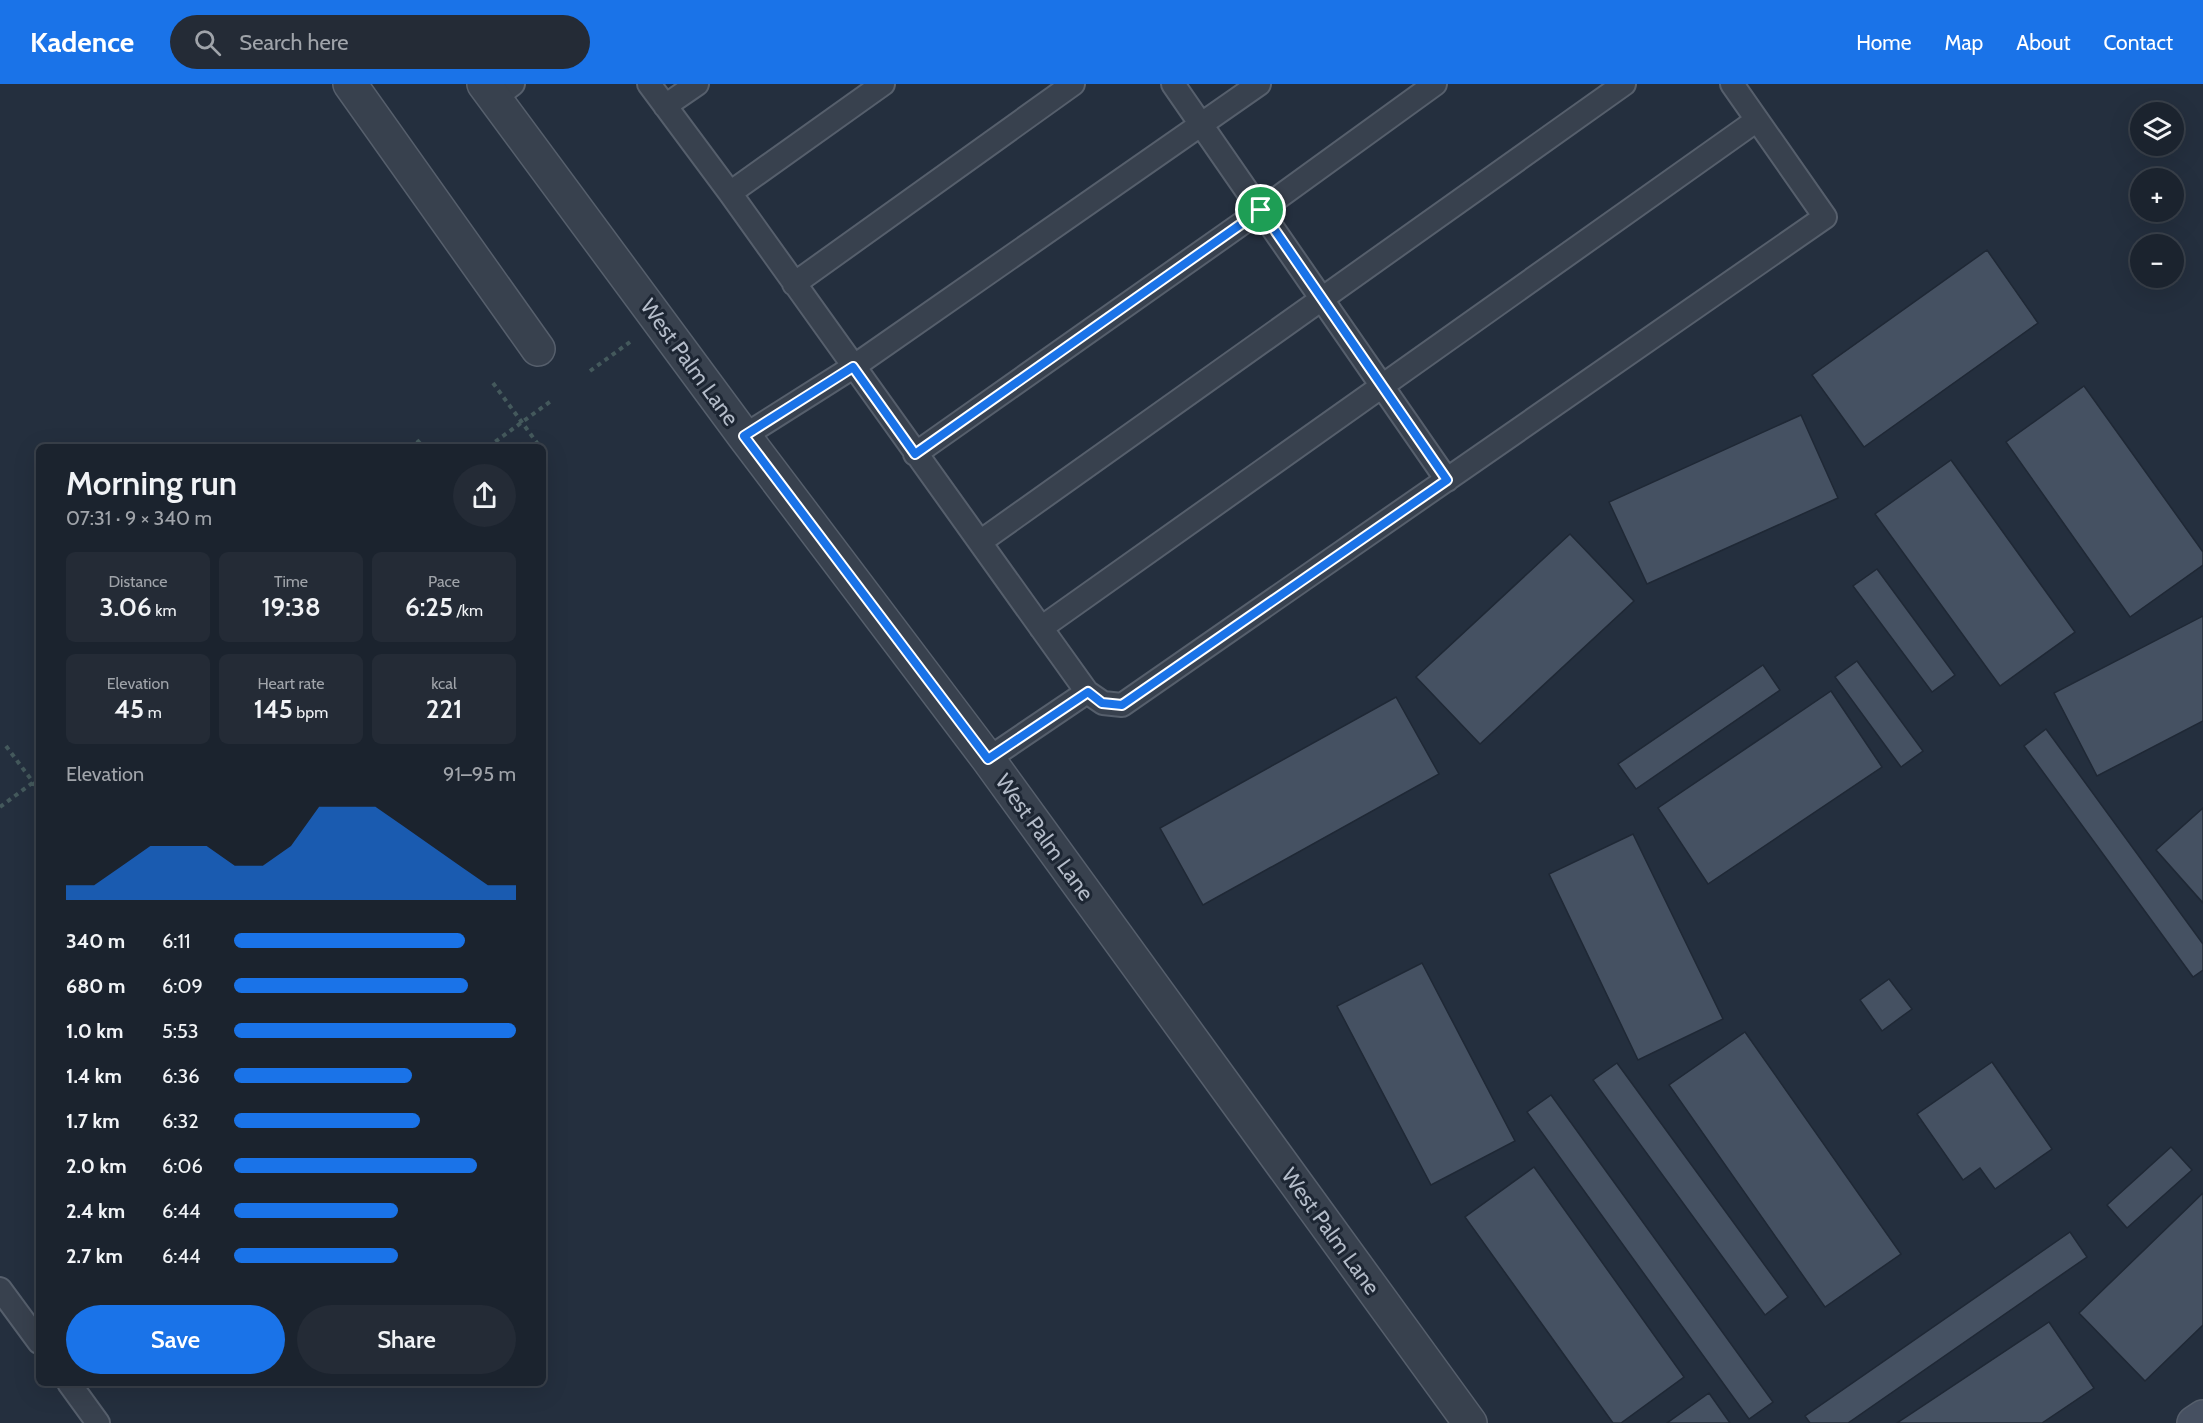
<!DOCTYPE html>
<html lang="en">
<head>
<meta charset="utf-8">
<style>
  body { margin:0; font-family:Cabin,sans-serif; background:#242b36; color:#f1f3f6; height:100vh; display:flex; flex-direction:column; font-size:22px; white-space:nowrap }
  * { box-sizing:border-box; margin:0 }
  p { font-size:20px; color:#a0a4aa }
  .icon { flex:none; width:33px; height:33px; fill:none; stroke:currentColor; stroke-width:2; stroke-linecap:round; stroke-linejoin:round }
  .map { position:relative; flex:1; overflow:hidden }
  .sheet { position:absolute; left:36px; top:360px; width:510px; height:942px; display:flex; flex-direction:column; background:#1b232e; border-radius:9px; box-shadow:0 6px 24px #0002,0 0 0 2px #39404a }
  .sheet>* { flex:none }
  .fabs { position:absolute; left:2130px; top:18px; display:grid; gap:12px }
  .fabs a { display:grid; place-items:center; width:54px; height:54px; border-radius:50%; background:#1b232e; box-shadow:0 6px 24px #0002,0 0 0 2px #39404a; font-size:30px }
  .pin { position:absolute; display:grid; place-items:center; width:51px; height:51px; color:#fff; margin:-26px; border:3px solid #fff; border-radius:50%; box-shadow:0 2px 6px #0007 }
  .round { display:grid; place-items:center; flex:none; width:63px; height:63px; border-radius:32px; background:#242b36 }
  .head { display:flex; align-items:center; justify-content:space-between; height:102px; padding:0 30px }
  h1 { font-size:33px; font-weight:600; line-height:45px }
  .stats { display:grid; grid-template-columns:repeat(3,1fr); gap:9px; height:102px; padding:6px 30px }
  .stats div { display:grid; align-content:center; border-radius:9px; background:#242b36; text-align:center }
  .stats b { font-size:26px; font-weight:600 }
  .stats small { font-size:16px; font-weight:400 }
  .stats p { font-size:16px }
  .chart { height:168px; padding:12px 30px }
  .chart p { display:flex; justify-content:space-between }
  .chart svg { width:100%; height:108px; margin-top:6px; fill:#1a73e8; opacity:.7 }
  .cta { display:flex; gap:12px; margin-top:auto; padding:12px 30px }
  .cta a { flex:1; height:69px; border-radius:36px; background:#1a73e8; color:#fff; font-size:24px; font-weight:600; line-height:69px; text-align:center }
  .cta a+a { background:#242b36; color:#f1f3f6 }
  ul { padding:0 30px; list-style:none; font-size:20px }
  li { display:grid; grid-template-columns:96px 72px 1fr; align-items:center; height:45px }
  li i { height:15px; border-radius:8px; background:#1a73e8 }
  header { display:flex; align-items:center; gap:36px; box-sizing:border-box; height:84px; padding:0 30px; background:#1a73e8; color:#fff }
  header strong { font-size:28px }
  nav { display:flex; gap:33px; margin-inline-start:auto; font-size:21px }
  .search { width:420px; height:54px; background:#242b36; display:flex; align-items:center; gap:15px; box-sizing:border-box; padding:0 21px; border-radius:33px; color:#a0a4aa; font-size:22px }
  .map>svg:first-child { display:block }
  .building { fill:#455162; stroke:#1f2835; stroke-width:1.5 }
  .lines { fill:none; stroke-linecap:round; stroke-linejoin:round }
  .service-casing { stroke:#565f6c; stroke-width:26 }
  .minor-casing { stroke:#565f6c; stroke-width:36 }
  .secondary-casing { stroke:#565f6c; stroke-width:36 }
  .path { stroke:#44595c; stroke-width:4; stroke-dasharray:4.5 4.5; stroke-linecap:butt }
  .service { stroke:#38414e; stroke-width:22 }
  .minor { stroke:#38414e; stroke-width:33 }
  .secondary { stroke:#465061; stroke-width:33 }
  .route-casing { stroke:#fff; stroke-width:12 }
  .route { stroke:#1a73e8; stroke-width:8 }
  .labels { text-anchor:middle; stroke-width:6; stroke-linejoin:round; paint-order:stroke }
  .street-label { font-size:22px; fill:#b4bcc9; stroke:#1d2633 }
</style>
</head>
<body>
<header>
<strong>Kadence</strong>
<div class="search"><svg class="icon" aria-label="search" viewBox="0 0 24 24"><circle cx="10" cy="10" r="6"/><path d="M15 15l6 6"/></svg>Search here</div>
<nav><a>Home</a><a>Map</a><a>About</a><a>Contact</a></nav>
</header>
<div class="map">
<svg width="2203" height="1339" viewBox="0 0 2203 1339">
  <rect width="100%" height="100%" fill="#242f3e"/>
  <path class="building" d="M1987,166L2038,239L1864,363L1812,291Z
    M2084,302L2203,468V481L2130,533L2006,358Z
    M1801,331L1838,414L1647,500L1609,418Z
    M1951,376L2075,548L2000,602L1875,430Z
    M1570,450L1634,517L1480,660L1416,593Z
    M1877,485L1955,591L1932,608L1853,502Z
    M2203,532V637L2097,692L2054,609Z
    M1857,577L1923,667L1901,683L1835,593Z
    M1763,581L1780,606L1636,705L1618,680Z
    M1831,607L1882,683L1708,800L1658,724Z
    M1396,613L1439,690L1203,821L1160,744Z
    M2046,645L2203,860V886L2193,893L2024,662Z
    M2203,724V819L2156,766Z
    M1633,750L1723,935L1638,976L1549,790Z
    M1422,879L1515,1057L1431,1101L1337,922Z
    M1889,895L1912,925L1882,947L1860,916Z
    M1745,948L1901,1170L1825,1223L1669,1001Z
    M1992,978L2052,1065L1995,1105L1980,1084L1963,1096L1917,1030Z
    M1617,979L1788,1213L1765,1231L1593,996Z
    M1551,1011L1773,1318L1749,1335L1527,1028Z
    M2171,1063L2192,1086L2127,1144L2107,1121Z
    M1534,1083L1684,1293L1621,1339H1613L1465,1133Z
    M2203,1109V1241L2145,1297L2079,1229Z
    M2070,1148L2087,1173L1848,1339H1810L1805,1332Z
    M2049,1238L2094,1304L2042,1339H1897Z
    M1709,1309L1730,1339H1667Z"/>
  <g class="lines">
    <defs>
      <path id="service" d="M649,0L730,109L1087,608
        M1173,0L1447,396
        M495,14L513,0
        M665,22L697,0
        M730,109L883,0
        M794,200L1073,0
        M744,352L853,283L1259,0
        M915,370L1261,126L1435,0
        M980,458L1624,0
        M1041,544L1757,36
        M988,675L1087,608L1103,619L1122,621L1825,133L1732,0
        M0,1205L39,1258
        M69,1299L98,1339"/>
      <path id="minor" d="M350,0L538,265
        M484,0L744,352L988,675L1470,1339"/>
      <path id="secondary" d="M2194,1339L2203,1333"/>
    </defs>
    <use href="#service" class="service-casing"/>
    <use href="#minor" class="minor-casing"/>
    <use href="#secondary" class="secondary-casing"/>
    <path class="path" d="M590,287L630,258
      M493,299L540,363
      M417,356L423,363
      M488,363L551,317
      M543,366L547,372
      M6,662L39,706
      M0,723L39,694"/>
    <use href="#service" class="service"/>
    <use href="#minor" class="minor"/>
    <use href="#secondary" class="secondary"/>
  </g>
  <g class="lines">
    <defs>
      <path id="route" d="M1261,126L1447,396L1122,621L1102,619L1088,608L988,675L744,352L853,283L915,370Z"/>
    </defs>
    <use href="#route" class="route-casing"/>
    <use href="#route" class="route"/>
  </g>
  <g class="labels">
    <g class="street-label">
      <text transform="translate(690 278) rotate(54)" y="8">West Palm Lane</text>
      <text transform="translate(1045 753) rotate(54)" y="8">West Palm Lane</text>
      <text transform="translate(1331 1147) rotate(54)" y="8">West Palm Lane</text>
    </g>
  </g>
</svg>
<div class="fabs">
<a><svg class="icon" aria-label="layers" viewBox="0 0 24 24"><path d="M12 4l9 5-9 5-9-5zM3 14l9 5 9-5"/></svg></a>
<a>+</a>
<a>−</a>
</div>
<div class="pin" style="left:1261px;top:126px;background:#1e9e55"><svg class="icon" aria-label="arrive" viewBox="0 0 24 24"><path d="M6 21V4h12l-3 4 3 4H6"/></svg></div>
<section class="sheet">
<div class="head"><div><h1>Morning run</h1><p>07:31 · 9 × 340 m</p></div><a class="round"><svg class="icon" aria-label="share" viewBox="0 0 24 24"><path d="M12 15V3M7 8l5-5 5 5M5 13v7h14v-7"/></svg></a></div>
<div class="stats">
<div><p>Distance</p><b>3.06<small> km</small></b></div>
<div><p>Time</p><b>19:38</b></div>
<div><p>Pace</p><b>6:25<small> /km</small></b></div>
</div>
<div class="stats">
<div><p>Elevation</p><b>45<small> m</small></b></div>
<div><p>Heart rate</p><b>145<small> bpm</small></b></div>
<div><p>kcal</p><b>221</b></div>
</div>
<div class="chart"><p><span>Elevation</span>91–95 m</p>
<svg viewBox="0 0 160 44" preserveAspectRatio="none"><path d="M0 44V38L10 38L20 30L30 22L40 22L50 22L60 30L70 30L80 22L90 6L100 6L110 6L120 14L130 22L140 30L150 38L160 38V44z"/></svg>
</div>
<ul>
<li><b>340 m</b>6:11<i style="width:82%"></i></li>
<li><b>680 m</b>6:09<i style="width:83%"></i></li>
<li><b>1.0 km</b>5:53<i style="width:100%"></i></li>
<li><b>1.4 km</b>6:36<i style="width:63%"></i></li>
<li><b>1.7 km</b>6:32<i style="width:66%"></i></li>
<li><b>2.0 km</b>6:06<i style="width:86%"></i></li>
<li><b>2.4 km</b>6:44<i style="width:58%"></i></li>
<li><b>2.7 km</b>6:44<i style="width:58%"></i></li>
</ul>
<div class="cta"><a>Save</a><a>Share</a></div>
</section>
</div>
</body>
</html>
